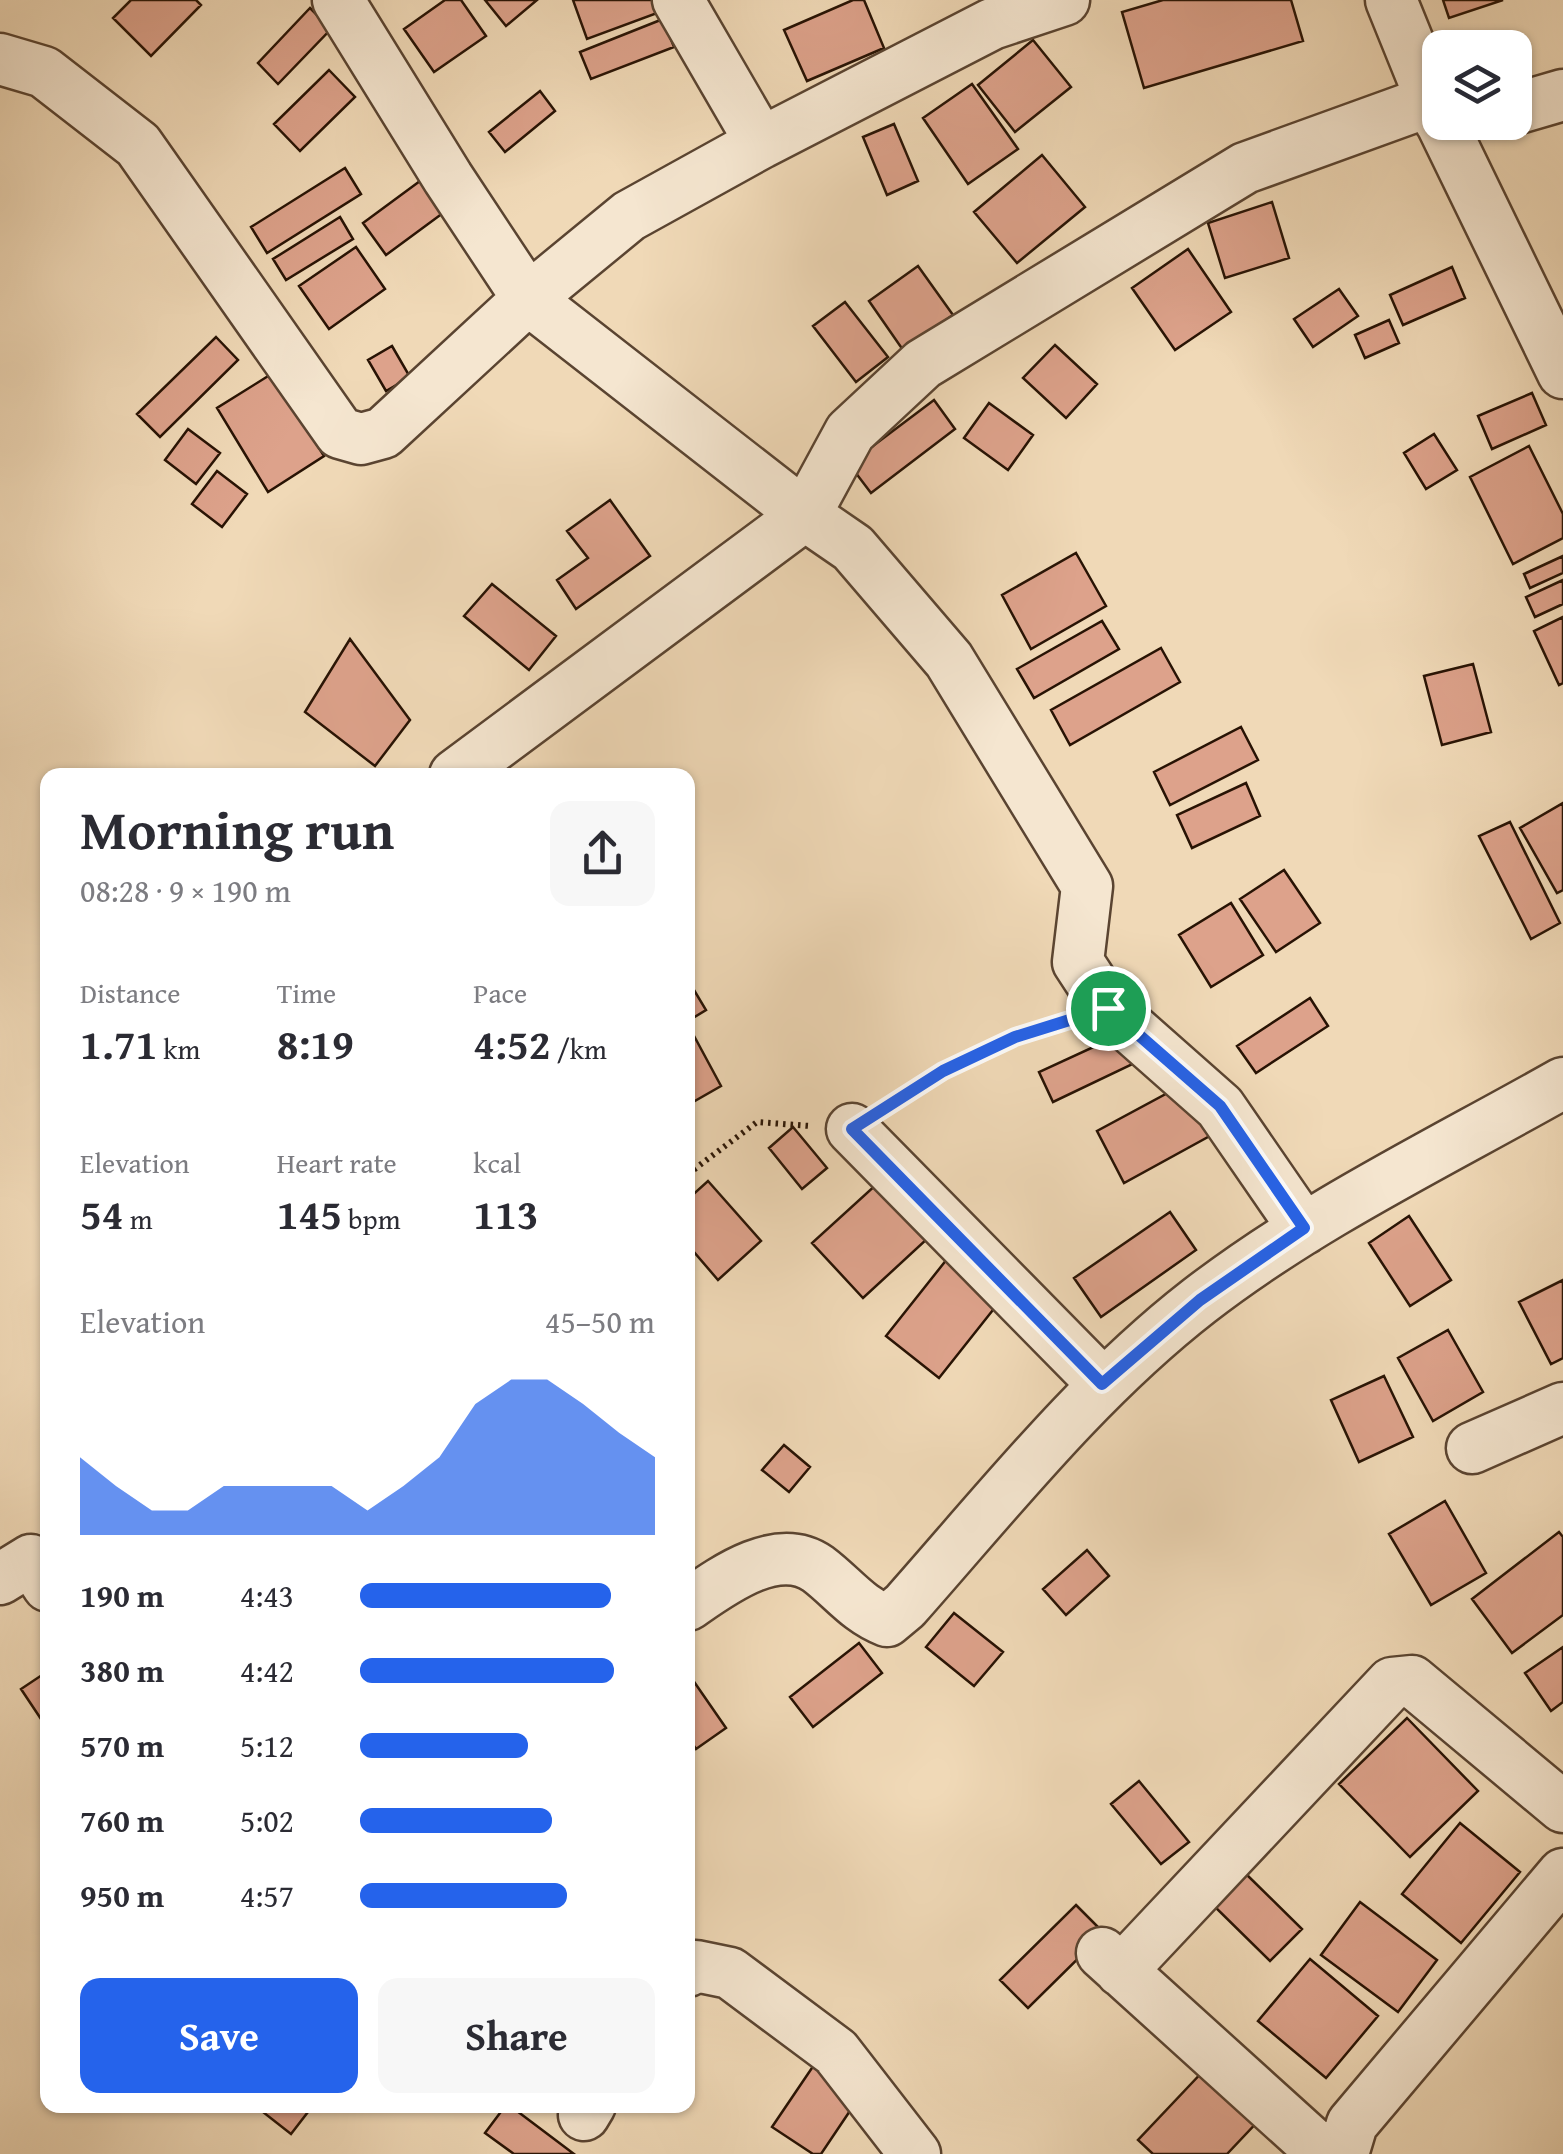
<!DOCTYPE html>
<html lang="en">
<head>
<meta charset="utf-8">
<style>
  body { margin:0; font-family:"Gentium Book Plus",serif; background:#f7f7f7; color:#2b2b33; height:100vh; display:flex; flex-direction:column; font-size:38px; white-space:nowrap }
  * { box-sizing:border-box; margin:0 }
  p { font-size:32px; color:#7c7c81 }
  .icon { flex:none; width:55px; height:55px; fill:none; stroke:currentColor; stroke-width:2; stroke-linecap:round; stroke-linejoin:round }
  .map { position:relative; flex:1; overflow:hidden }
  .panel { position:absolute; left:40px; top:768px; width:655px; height:1345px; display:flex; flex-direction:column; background:#fff; border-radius:20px; box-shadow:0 2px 8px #0004 }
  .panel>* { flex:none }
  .fabs { position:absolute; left:1422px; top:30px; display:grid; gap:20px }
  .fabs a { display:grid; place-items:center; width:110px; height:110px; border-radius:20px; background:#fff; box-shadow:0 2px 8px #0004; font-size:50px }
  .pin { position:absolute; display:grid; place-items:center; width:85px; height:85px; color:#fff; margin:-42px; border:5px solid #fff; border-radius:50%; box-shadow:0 2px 10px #0007 }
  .round { display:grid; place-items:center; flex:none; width:105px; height:105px; border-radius:20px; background:#f7f7f7 }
  .headline { display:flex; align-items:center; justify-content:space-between; height:170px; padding:0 40px }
  h1 { font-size:55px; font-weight:700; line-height:75px }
  .figures { display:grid; grid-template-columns:repeat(3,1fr); gap:15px; height:170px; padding:10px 40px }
  .figures div { display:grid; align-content:center }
  .figures b { font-size:42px; font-weight:700 }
  .figures small { font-size:28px; font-weight:400 }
  .figures p { font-size:28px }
  .chart { height:280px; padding:20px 40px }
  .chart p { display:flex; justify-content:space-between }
  .chart svg { width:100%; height:180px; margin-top:10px; fill:#2563eb; opacity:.7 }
  .cta { display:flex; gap:20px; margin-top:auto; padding:20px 40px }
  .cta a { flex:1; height:115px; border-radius:20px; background:#2563eb; color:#fff; font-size:40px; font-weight:700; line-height:115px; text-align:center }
  .cta a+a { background:#f7f7f7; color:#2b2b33 }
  ul { padding:0 40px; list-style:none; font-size:32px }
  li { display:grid; grid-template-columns:160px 120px 1fr; align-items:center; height:75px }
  li i { height:25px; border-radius:12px; background:#2563eb }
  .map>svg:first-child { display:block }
  .building { fill:#dda28b; stroke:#281304; stroke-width:2.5 }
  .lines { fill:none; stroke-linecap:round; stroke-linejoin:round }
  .minor-casing { stroke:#5a4431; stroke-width:55 }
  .path { stroke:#281304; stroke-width:6; stroke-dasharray:2.5 5; stroke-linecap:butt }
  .minor { stroke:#f5e6d0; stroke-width:50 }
  .route-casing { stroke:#fff; stroke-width:20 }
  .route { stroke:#2563eb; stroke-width:12 }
</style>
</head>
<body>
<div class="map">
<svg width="1563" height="2154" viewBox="0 0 1563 2154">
  <rect width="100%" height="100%" fill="#f0d9b7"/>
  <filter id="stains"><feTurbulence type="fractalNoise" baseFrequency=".002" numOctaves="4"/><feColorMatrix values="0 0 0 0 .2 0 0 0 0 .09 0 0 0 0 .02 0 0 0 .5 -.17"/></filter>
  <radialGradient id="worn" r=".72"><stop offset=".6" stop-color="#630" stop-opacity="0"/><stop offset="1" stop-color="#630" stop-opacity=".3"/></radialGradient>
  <path class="building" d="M131,0H196L201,5L151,56L113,18Z
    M445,0H461L486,36L434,72L404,29Z
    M485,0H537L506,26Z
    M573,0H665L668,9L587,39Z
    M853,0H864L884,48L807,81L784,30Z
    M1163,0H1291L1303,41L1144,88L1122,12Z
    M1443,0H1503L1449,18Z
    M310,8L331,29L278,84L258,63Z
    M663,19L674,47L591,79L580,52Z
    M1033,40L1071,87L1015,132L978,85Z
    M329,70L355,97L300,151L274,124Z
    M972,84L1018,149L968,184L923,118Z
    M540,91L555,111L505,152L489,132Z
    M894,124L918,181L887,195L863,137Z
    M1042,155L1085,207L1017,263L974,212Z
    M345,168L361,194L267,253L251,227Z
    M420,181L443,213L386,255L363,223Z
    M1272,202L1289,258L1225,278L1208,223Z
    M340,217L353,239L286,280L273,259Z
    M356,247L385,289L329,329L299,286Z
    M1188,249L1231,312L1175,350L1132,288Z
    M918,266L953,315L903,350L869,301Z
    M1452,267L1465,298L1403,325L1390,295Z
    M1339,289L1358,316L1313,347L1294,319Z
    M845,302L888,357L856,382L813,326Z
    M1389,320L1399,343L1365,358L1355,335Z
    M216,337L238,360L160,437L137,414Z
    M1055,345L1097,384L1066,418L1023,378Z
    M392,346L410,377L386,391L368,360Z
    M273,373L324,456L268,492L217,408Z
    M1532,393L1546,425L1492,449L1478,416Z
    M934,400L955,429L871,493L849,464Z
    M989,403L1033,435L1008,470L964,438Z
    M188,429L220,453L196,484L165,460Z
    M1434,434L1457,470L1426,489L1404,453Z
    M1529,446L1563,514V538L1513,564L1470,477Z
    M217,471L247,494L222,527L192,504Z
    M610,500L650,556L576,609L557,580L588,558L567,531Z
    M1076,553L1106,606L1031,649L1002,595Z
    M1563,556V573L1530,588L1524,574Z
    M1563,580V604L1535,617L1526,597Z
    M492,584L556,636L529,670L464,616Z
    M1563,617V683L1559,685L1534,631Z
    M1102,621L1119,649L1034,698L1017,669Z
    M350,639L410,720L375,766L305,712Z
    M1161,648L1180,682L1070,745L1051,710Z
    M1473,664L1491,732L1442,745L1424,676Z
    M1241,727L1258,760L1170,805L1154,772Z
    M1246,783L1260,816L1192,848L1177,815Z
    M1563,803V890L1557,893L1520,828Z
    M1510,822L1560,923L1531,939L1479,836Z
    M1284,870L1320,923L1276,952L1240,899Z
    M1231,903L1263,955L1211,987L1179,935Z
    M688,980L706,1010L688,1021Z
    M1310,998L1328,1026L1256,1073L1237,1046Z
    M1126,1032L1139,1061L1053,1102L1039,1072Z
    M693,1034L721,1086L693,1102L688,1092V1037Z
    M1190,1081L1217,1132L1124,1183L1097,1131Z
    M793,1127L827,1168L802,1189L769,1148Z
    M890,1172L940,1227L863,1298L812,1243Z
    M708,1181L761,1241L718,1280L688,1245V1199Z
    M1170,1212L1196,1250L1101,1317L1074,1278Z
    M1409,1216L1451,1280L1410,1306L1369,1243Z
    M955,1249L1008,1291L939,1378L886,1336Z
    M1563,1280V1358L1551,1364L1519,1302Z
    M1448,1330L1483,1392L1433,1421L1398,1358Z
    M1384,1376L1413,1437L1359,1462L1331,1400Z
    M784,1445L810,1467L789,1492L762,1470Z
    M1445,1501L1486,1573L1431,1605L1389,1534Z
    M1559,1532L1563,1537V1615L1512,1653L1472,1599Z
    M1087,1550L1109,1576L1066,1615L1043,1589Z
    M954,1613L1003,1652L974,1686L926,1647Z
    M859,1643L882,1673L813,1727L790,1697Z
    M1563,1647V1702L1551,1711L1525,1673Z
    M48,1671V1719L43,1722L21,1689Z
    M688,1673L726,1728L696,1749L688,1737Z
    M1407,1718L1478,1791L1410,1857L1339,1784Z
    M1139,1781L1189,1842L1161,1864L1111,1804Z
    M1460,1823L1520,1872L1461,1943L1402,1894Z
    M1244,1872L1302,1929L1270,1961L1212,1904Z
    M1360,1902L1437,1960L1398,2012L1321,1955Z
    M1076,1905L1104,1933L1028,2008L1000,1980Z
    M1310,1959L1378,2016L1326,2078L1258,2021Z
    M818,2059L864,2090L821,2154H813L772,2127Z
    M1208,2066L1261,2118L1227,2154H1153L1138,2140Z
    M254,2105H308L311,2108L291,2134Z
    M506,2105H509L574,2154H514L485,2133Z"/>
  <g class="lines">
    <defs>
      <path id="minor" d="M338,0L448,178L528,299L805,515L853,548L949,660L1087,886L1078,962L1108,1008L1220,1107L1304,1229
        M678,0L761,143
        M1391,0L1440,121
        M0,59L44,72L138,145L340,433L361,439L383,433L528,299L629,216L761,143L992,24L1064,0
        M1515,109L1563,95
        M1441,122L1563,373
        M455,775L805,515L850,432L923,364L1245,168L1430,101
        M852,1129L1102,1383
        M1472,1448L1563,1408
        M0,1579L31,1560L48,1586
        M688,1605C721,1582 777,1540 818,1569C842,1587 858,1610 887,1621L905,1606C998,1501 1087,1388 1199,1301C1310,1215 1441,1152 1563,1083
        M1102,1953L1324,2154
        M688,1971L696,1966L730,1973L836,2052L915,2154
        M1121,1971L1392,1683L1412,1681L1563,1807
        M584,2115L590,2105
        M1343,2154L1352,2124L1563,1874"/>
    </defs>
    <use href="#minor" class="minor-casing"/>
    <path class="path" d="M891,1104C946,1069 1001,1041 1064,1022
      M688,1174L757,1122L810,1126"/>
    <use href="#minor" class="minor"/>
  </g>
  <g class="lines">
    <defs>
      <path id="route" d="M1108,1008L1220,1106L1304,1228L1200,1300L1102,1384L852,1129L943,1071L1015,1037Z"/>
    </defs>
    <use href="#route" class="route-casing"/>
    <use href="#route" class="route"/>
  </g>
  <rect width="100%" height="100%" filter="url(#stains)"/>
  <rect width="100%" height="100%" fill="url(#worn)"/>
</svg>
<div class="fabs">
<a><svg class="icon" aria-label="layers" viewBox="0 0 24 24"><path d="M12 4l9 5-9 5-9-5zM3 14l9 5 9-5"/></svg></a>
</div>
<div class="pin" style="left:1108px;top:1008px;background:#1e9e55"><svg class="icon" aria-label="arrive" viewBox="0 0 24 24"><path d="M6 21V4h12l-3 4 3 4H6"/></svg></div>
<section class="panel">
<div class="headline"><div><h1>Morning run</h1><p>08:28 · 9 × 190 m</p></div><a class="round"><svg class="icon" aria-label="share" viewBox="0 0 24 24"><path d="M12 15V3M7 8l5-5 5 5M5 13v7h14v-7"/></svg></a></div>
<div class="figures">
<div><p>Distance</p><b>1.71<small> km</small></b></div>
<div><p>Time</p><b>8:19</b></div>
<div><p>Pace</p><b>4:52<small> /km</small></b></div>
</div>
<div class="figures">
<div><p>Elevation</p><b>54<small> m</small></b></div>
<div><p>Heart rate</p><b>145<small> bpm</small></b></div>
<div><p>kcal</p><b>113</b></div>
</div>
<div class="chart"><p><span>Elevation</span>45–50 m</p>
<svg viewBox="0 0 160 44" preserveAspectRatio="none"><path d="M0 44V25L10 32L20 38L30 38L40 32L50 32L60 32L70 32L80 38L90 32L100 25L110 12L120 6L130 6L140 12L150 19L160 25V44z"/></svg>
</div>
<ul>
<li><b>190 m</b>4:43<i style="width:85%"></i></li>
<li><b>380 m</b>4:42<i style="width:86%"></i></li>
<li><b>570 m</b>5:12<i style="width:57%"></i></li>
<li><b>760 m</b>5:02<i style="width:65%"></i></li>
<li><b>950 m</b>4:57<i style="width:70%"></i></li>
</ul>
<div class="cta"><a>Save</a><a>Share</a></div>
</section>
</div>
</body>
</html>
